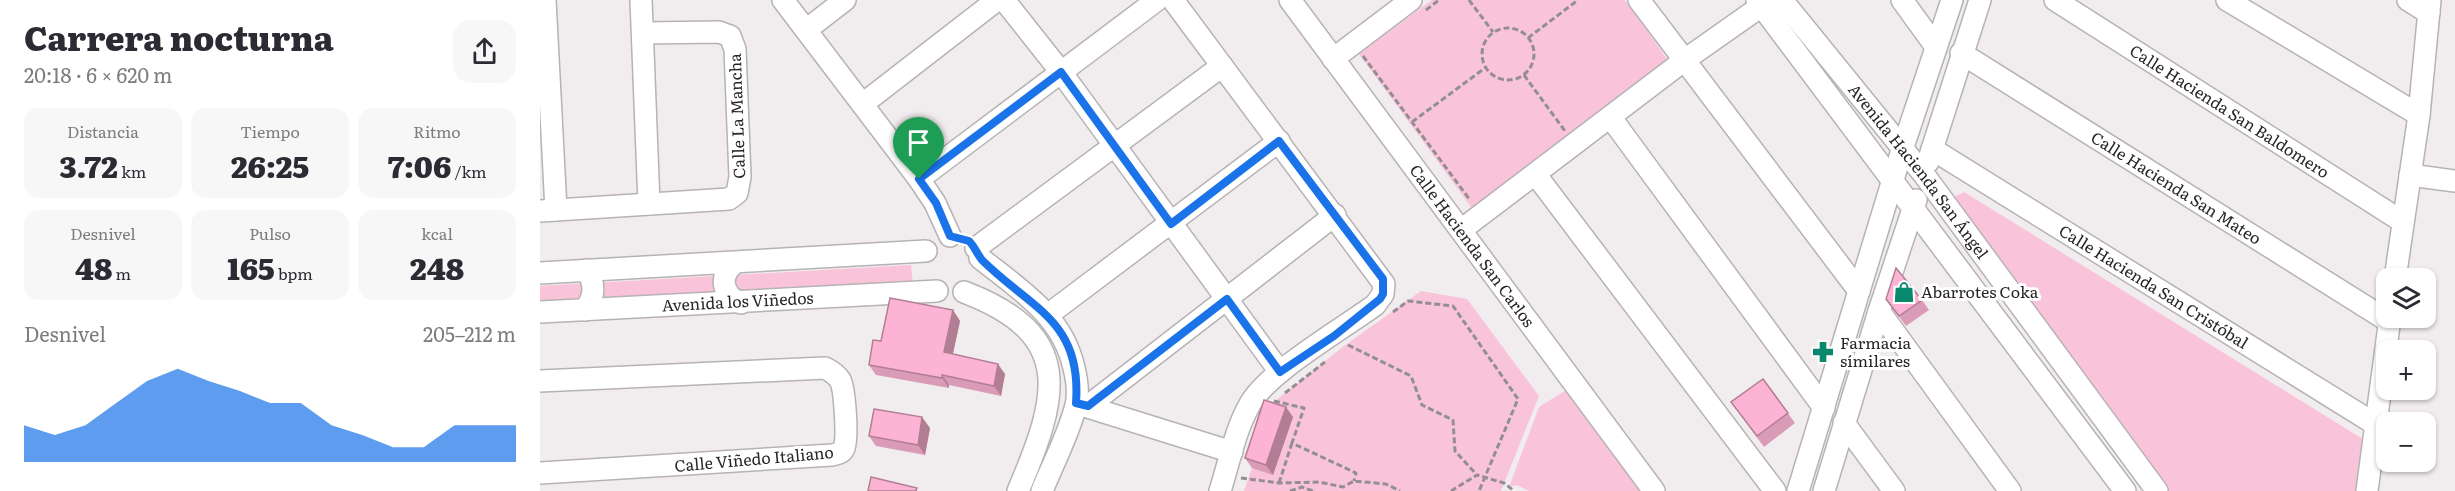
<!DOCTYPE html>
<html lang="es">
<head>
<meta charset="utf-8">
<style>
  body { margin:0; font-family:Literata,serif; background:#f7f7f7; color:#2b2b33; height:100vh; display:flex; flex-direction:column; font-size:22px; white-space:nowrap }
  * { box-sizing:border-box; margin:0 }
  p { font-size:20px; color:#7c7c81 }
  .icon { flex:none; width:33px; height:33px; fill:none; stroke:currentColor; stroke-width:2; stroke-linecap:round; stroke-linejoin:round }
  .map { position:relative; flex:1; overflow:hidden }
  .side { display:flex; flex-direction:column; background:#fff; width:540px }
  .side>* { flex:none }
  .tools { position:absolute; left:1836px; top:268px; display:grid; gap:12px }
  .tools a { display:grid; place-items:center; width:60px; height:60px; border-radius:12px; background:#fff; box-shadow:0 2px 4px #0004; font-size:30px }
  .pin { position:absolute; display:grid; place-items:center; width:51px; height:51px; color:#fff; margin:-62px -26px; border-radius:50% 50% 50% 0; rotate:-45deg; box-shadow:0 0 6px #0007 }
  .pin .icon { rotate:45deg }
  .round { display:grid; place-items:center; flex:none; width:63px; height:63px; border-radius:18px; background:#f7f7f7 }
  .overview { display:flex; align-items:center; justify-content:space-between; height:102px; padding:0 24px }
  h1 { font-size:33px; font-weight:800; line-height:45px }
  .figures { display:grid; grid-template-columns:repeat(3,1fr); gap:9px; height:102px; padding:6px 24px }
  .figures div { display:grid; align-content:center; border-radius:15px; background:#f7f7f7; text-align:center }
  .figures b { font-size:30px; font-weight:800 }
  .figures small { font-size:16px; font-weight:400 }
  .figures p { font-size:16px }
  .chart { height:168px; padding:12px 24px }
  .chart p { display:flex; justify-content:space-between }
  .chart svg { width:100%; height:108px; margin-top:6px; fill:#1a73e8; opacity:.7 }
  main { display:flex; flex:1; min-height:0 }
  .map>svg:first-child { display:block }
  .green { fill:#f9c4da }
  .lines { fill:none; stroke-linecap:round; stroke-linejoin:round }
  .minor-casing { stroke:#b7b2b4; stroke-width:24 }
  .path { stroke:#938f91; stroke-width:3; stroke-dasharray:6 3; stroke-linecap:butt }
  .minor { stroke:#fff; stroke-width:21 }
  .wall { fill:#da9bb6 }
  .shaded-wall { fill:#b17e94 }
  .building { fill:#fdb4d4; stroke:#b17e94; stroke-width:1.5 }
  .route-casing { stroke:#fff; stroke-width:12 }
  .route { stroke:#1a73e8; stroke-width:8 }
  .labels { text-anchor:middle; stroke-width:6; stroke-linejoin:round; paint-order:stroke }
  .street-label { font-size:16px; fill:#272526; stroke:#fff }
  .poi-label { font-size:16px; fill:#272526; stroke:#fff; text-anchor:start }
</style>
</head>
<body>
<main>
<section class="side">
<div class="overview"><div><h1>Carrera nocturna</h1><p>20:18 · 6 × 620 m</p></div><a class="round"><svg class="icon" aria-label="share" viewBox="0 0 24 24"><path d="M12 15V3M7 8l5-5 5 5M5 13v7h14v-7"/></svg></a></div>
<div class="figures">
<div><p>Distancia</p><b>3.72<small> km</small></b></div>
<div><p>Tiempo</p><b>26:25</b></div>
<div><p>Ritmo</p><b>7:06<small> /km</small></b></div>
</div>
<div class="figures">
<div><p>Desnivel</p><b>48<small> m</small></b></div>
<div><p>Pulso</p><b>165<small> bpm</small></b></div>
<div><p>kcal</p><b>248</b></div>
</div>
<div class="chart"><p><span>Desnivel</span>205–212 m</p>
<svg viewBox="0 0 160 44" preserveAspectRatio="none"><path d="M0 44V29L10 33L20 29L30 20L40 11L50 6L60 11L70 15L80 20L90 20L100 29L110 33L120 38L130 38L140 29L150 29L160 29V44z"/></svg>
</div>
</section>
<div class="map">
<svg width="1915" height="491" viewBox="0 0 1915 491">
  <rect width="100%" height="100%" fill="#f1ecee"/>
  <path class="green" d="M892,0H1085L1130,63L934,211L819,54Z
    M1424,192L1826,441L1819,491H1627L1414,197Z
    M371,265L373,286L0,308V286Z
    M881,291L927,299L999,396L961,491H704L735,401L804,346Z
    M1028,389L1102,491H989L977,485L969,487L999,407Z"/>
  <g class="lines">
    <defs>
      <g id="minor">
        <path d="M5,0L16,210"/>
        <path d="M101,0L109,204"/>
        <path d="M243,0L379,179L395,203L410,236"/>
        <path d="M464,0L521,72L740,372"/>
        <path d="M633,0L844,284L843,294L835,305C802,329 728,372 710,404C695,430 689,463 680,491"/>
        <path id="s1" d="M750,0L1114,491"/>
        <path d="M1099,0L1319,291"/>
        <path d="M1217,0L1585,491"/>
        <path id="s2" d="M1242,0L1385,176L1617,491"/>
        <path d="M1362,0L1396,47"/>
        <path id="s3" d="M1515,0L1863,222"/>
        <path d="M1687,0L1879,115"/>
        <path d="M1868,0L1889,13"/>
        <path d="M266,30L305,0"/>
        <path id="s4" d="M1421,53L1850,322"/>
        <path d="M793,59L871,0"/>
        <path d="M324,103L457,0"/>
        <path d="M1071,118L1284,408"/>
        <path id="s5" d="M1392,149L1835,424"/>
        <path d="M1388,162L1440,0"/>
        <path d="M996,175L1235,491"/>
        <path d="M1870,175L1915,181"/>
        <path d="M379,179L617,0"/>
        <path d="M0,211L189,199L197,193L200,177L195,49L190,36L179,32L103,33"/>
        <path d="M921,230L1146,59L1230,0"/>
        <path d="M436,248L682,66"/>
        <path d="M440,258C479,289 523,316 534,368C537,380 539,392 536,405C529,434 513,463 502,491"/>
        <path d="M195,263C178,275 182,296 201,303"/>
        <path d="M0,273L386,251"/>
        <path d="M1855,279L1879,115L1890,0"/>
        <path d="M424,292C537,335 518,397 478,491"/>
        <path d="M45,310C55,296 56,284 46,270"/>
        <path d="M1339,311L1470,491"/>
        <path id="s6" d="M0,312L397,291"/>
        <path d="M509,314L739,141"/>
        <path d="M0,381L285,368C291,371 296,374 300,380C305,389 308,438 304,448C302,453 297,454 292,455L0,473"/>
        <path d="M538,404L692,452"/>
        <path d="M548,406L795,215"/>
        <path d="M1304,423L1354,491"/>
        <path d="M1258,491L1362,150L1412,0"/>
        <path d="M1284,491L1339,311L1376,200"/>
        <path d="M1827,491L1850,318"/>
      </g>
    </defs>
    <use href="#minor" class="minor-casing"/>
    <path class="path" d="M929,0L953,32
      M886,10L899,0
      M942 54a26 26 0 1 1 52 0a26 26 0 1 1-52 0Z
      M988,38L1038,0
      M823,56L930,200
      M984,75L1025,131
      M872,122L945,68
      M853,312L868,301L913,306L978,399L939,491
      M808,345L871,376L882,405L913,420L915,451L937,475
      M745,393L785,362
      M734,401L764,408L752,443L816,473L814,481
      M701,478L739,483L779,482L803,487L814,481L846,484L860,491
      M739,483L752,443
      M750,491L762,487L773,491
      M911,491L937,475L964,483L974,491"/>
    <use href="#minor" class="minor"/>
  </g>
  <path class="wall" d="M1346,299L1382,300L1389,310L1366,326Z
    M413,310L420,321L413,354L465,374L461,396L409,385V388L336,375L329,365L341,341Z
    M1223,379L1255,423L1224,447L1191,402Z
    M753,417L733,475L712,468L705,458Z
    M390,428L385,455L336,446L329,436Z"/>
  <path class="shaded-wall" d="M413,310L420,321L411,362L404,352Z
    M458,364L465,374L461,396L454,386Z
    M402,375L409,385V388L402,378Z
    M746,407L753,417L733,475L726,465Z
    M382,417L390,428L385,455L378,445Z"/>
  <path class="building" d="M1356,268L1382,300L1359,316L1346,299Z
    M350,298L413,310L404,352L458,364L454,386L402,375V378L329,365L333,340L341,341Z
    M1223,379L1248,413L1217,436L1191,402Z
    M724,400L746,407L726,465L705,458Z
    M334,409L382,417L378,445L329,436Z
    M331,477L377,488L376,491H328Z"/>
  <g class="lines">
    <defs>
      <path id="route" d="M521,72L631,224L739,141L843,279V294L840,299L794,336L740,372L687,299L548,406L536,403C542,320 491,309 442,260C437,254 435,247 429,241L410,236L396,203L379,179Z"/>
    </defs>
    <use href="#route" class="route-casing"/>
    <use href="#route" class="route"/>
  </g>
  <defs>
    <symbol id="shop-bare" viewBox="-9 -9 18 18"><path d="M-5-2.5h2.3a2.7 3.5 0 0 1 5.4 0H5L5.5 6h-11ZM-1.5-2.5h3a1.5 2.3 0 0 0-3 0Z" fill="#08896d" stroke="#fff" stroke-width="2.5" paint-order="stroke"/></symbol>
    <symbol id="pharmacy-bare" viewBox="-9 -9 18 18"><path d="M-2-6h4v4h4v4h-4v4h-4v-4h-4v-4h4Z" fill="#08896d" stroke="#fff" stroke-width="2.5" paint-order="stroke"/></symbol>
  </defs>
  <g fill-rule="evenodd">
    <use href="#shop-bare" x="1349" y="277" width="30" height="30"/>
    <use href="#pharmacy-bare" x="1268" y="337" width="30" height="30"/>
  </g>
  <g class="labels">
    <g class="street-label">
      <text dy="6" stroke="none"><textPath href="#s3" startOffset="207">Calle Hacienda San Baldomero</textPath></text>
      <text transform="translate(197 116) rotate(-92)" y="6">Calle La Mancha</text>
      <text dy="6" stroke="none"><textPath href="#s2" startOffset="219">Avenida Hacienda San Ángel</textPath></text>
      <text dy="6" stroke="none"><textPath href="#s4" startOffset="254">Calle Hacienda San Mateo</textPath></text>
      <text dy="6" stroke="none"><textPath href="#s1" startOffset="306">Calle Hacienda San Carlos</textPath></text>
      <text dy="6" stroke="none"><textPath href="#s5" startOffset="261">Calle Hacienda San Cristóbal</textPath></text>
      <text dy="6" stroke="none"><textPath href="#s6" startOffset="198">Avenida los Viñedos</textPath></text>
      <text transform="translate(214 459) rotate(-5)" y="6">Calle Viñedo Italiano</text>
    </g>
    <g class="poi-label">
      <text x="1381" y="298">Abarrotes Coka</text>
      <text x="1300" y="349">Farmacia<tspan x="1300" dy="18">símilares</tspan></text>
    </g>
  </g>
</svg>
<div class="tools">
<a><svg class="icon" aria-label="layers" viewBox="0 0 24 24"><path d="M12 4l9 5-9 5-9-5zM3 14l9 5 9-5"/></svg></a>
<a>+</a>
<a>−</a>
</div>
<div class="pin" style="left:379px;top:179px;background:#1e9e55"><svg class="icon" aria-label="arrive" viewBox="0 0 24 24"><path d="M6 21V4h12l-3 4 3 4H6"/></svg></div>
</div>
</main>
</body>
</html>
